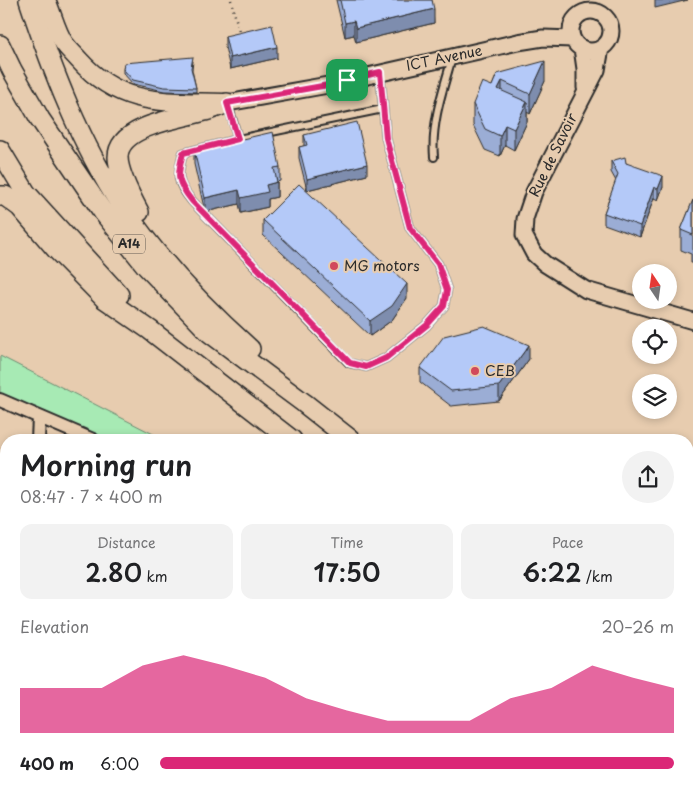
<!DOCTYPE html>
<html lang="en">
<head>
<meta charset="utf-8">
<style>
  body { margin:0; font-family:"Playpen Sans",sans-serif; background:#f2f2f2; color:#202124; height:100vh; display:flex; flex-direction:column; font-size:19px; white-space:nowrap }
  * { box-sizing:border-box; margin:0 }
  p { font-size:16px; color:#757577 }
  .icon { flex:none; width:28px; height:28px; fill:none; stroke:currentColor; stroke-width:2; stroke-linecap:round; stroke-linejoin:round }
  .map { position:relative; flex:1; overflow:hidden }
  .panel { position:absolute; left:0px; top:434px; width:694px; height:359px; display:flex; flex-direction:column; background:#fff; border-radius:20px 20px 0 0; box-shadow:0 2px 8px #0003 }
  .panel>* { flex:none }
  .needle { width:32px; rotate:347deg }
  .controls { position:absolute; left:632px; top:264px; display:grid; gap:10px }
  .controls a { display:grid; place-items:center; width:45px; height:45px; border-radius:50%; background:#fff; box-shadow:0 2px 8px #0003; font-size:25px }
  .pin { position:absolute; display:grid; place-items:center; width:42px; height:42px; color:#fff; margin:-21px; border-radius:10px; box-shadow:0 2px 8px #0006 }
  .round { display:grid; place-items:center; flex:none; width:52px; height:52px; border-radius:26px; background:#f2f2f2 }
  .summary { display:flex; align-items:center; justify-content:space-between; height:85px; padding:0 20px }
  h1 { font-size:28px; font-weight:600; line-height:38px }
  .figures { display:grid; grid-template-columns:repeat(3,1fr); gap:8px; height:85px; padding:5px 20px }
  .figures div { display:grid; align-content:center; border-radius:12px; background:#f2f2f2; text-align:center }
  .figures b { font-size:25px; font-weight:600 }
  .figures small { font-size:14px; font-weight:400 }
  .figures p { font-size:14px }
  .chart { height:140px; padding:10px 20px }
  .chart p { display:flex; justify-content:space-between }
  .chart svg { width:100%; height:90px; margin-top:5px; fill:#db2777; opacity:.7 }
  ul { padding:0 20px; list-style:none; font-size:16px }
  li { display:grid; grid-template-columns:80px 60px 1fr; align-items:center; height:38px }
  li i { height:12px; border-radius:6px; background:#db2777 }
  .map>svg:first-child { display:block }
  .green { fill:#a7eab4; stroke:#698a70 }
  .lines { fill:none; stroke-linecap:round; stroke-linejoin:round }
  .service-casing { stroke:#2b2b2b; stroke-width:10 }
  .minor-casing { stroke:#2b2b2b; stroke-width:16 }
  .tertiary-casing { stroke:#2b2b2b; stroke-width:19 }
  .secondary-casing { stroke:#2b2b2b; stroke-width:21 }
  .primary-casing { stroke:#2b2b2b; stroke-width:22 }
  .path { stroke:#2b2b2b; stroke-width:2.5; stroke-dasharray:1 4; stroke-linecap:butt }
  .service { stroke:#e7ccaf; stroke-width:6 }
  .minor { stroke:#e7ccaf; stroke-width:12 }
  .tertiary { stroke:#e7ccaf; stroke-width:15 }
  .secondary { stroke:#e7ccaf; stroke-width:18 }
  .primary { stroke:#e7ccaf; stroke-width:19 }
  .wall { fill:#9badd5; stroke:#2b2b2b }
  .shaded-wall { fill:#7e8dae; stroke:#2b2b2b }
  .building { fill:#b4c9f8; stroke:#2b2b2b }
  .route-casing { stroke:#fff; stroke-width:10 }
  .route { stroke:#db2777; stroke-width:6 }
  .poi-dot { fill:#d1495b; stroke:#e7ccaf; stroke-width:2 }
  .labels { text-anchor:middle; stroke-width:4; stroke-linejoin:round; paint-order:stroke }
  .shield { fill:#e7ccaf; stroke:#635b53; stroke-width:1 }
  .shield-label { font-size:12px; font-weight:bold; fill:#2b2b2b }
  .street-label { font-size:14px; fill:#2b2b2b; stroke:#e7ccaf }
  .poi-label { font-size:14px; fill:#2b2b2b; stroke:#e7ccaf; text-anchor:start }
</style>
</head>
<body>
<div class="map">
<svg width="693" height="792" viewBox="0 0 693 792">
  <rect width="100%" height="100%" fill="#e7ccaf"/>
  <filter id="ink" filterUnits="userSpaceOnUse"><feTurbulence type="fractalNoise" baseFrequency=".02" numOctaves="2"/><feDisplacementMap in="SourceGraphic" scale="10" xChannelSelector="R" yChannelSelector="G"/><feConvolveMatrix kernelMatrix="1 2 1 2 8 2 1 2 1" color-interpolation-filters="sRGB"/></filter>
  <g filter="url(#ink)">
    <path class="green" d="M0,356L165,440H107L0,394Z
      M688,705L693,708V759L688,757Z"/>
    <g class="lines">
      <defs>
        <path id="service" d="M380,73L386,138L410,228L438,264L447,290L444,306L427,325L386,358L366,367L349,363L192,201C176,182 177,176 183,153L238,139L383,109
          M228,104L238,139
          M434,157C431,123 443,90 452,58
          M269,786L270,792"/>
        <path id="minor" d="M0,400L93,440
          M38,440L39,417
          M688,759L693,763
          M485,786L486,792
          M21,792L22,786
          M63,792L64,786
          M109,792V786
          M149,792V786
          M509,792L530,786"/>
        <path id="tertiary" d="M571 31a20 20 0 1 1 40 0a20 20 0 1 1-40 0Z
          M582,48L585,69V88
          M601,48L597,70L534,192L525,219L524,235L534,254L545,264L586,290L693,321
          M227,103L328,85L518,42L543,38L573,39"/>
        <path id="secondary" d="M46,0C52,13 56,31 64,43C68,49 74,54 79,60C122,108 166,101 224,103"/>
        <path id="primary" d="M29,0C52,70 80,143 121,205C157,259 202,306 250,349
          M0,45L12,70L40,119L103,212L147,267L210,333L304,403L351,440
          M0,150L26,193L119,295
          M0,196H5L20,207L56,249L105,299L150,330L292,440
          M139,212C132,199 118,171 118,157C118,125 182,118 205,111C213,109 220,106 227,103
          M688,578L693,580
          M688,594L693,596
          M688,617L693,619"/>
      </defs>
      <use href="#service" class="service-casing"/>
      <use href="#minor" class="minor-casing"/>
      <use href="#tertiary" class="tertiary-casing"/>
      <use href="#secondary" class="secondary-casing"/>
      <use href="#primary" class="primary-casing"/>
      <path class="path" d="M231,0L240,35"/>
      <use href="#service" class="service"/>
      <use href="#minor" class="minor"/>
      <use href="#tertiary" class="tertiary"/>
      <use href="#secondary" class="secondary"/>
      <use href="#primary" class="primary"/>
    </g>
    <path class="wall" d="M336,0H432L434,23L356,42L354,35L345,37Z
      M225,36L277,58L230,69L225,47Z
      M193,61L192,70L196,88V92L164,91L133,84L123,73V69Z
      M497,74L545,81L530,114L527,112V122L514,150L505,145L500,156L485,150L473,125V104L492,86Z
      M304,135L367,175L307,190L299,158V147L304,146Z
      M194,150L280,167V181L277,182V197L268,199V207L241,213L239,204L205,212L194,164Z
      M611,161L626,163L663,187L658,200L654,198L640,237L604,224V213L616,181L611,172Z
      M693,200V263H691V254L681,250V230Z
      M263,220L407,298L392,320L370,336L263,235Z
      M529,359L499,401L451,406L420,382V368Z"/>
    <path class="shaded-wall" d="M655,0H688L655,8Z
      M434,9V23L356,42V28Z
      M354,21V35L345,37V23Z
      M277,47V58L230,69V58Z
      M545,61V81L530,114V94Z
      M502,81V101L498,89Z
      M527,102V122L514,150V129Z
      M505,125V145L500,156V136Z
      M367,164V175L307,190V179Z
      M663,176V187L658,200V189Z
      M277,182V197L268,199V207L241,213V198L266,185Z
      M654,187V198L640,237V226Z
      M239,190V204L205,212V198Z
      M407,284V298L392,320L370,336V321Z
      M529,345V359L499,401V386Z"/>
    <path class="building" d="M340,0H432L434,9L356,28L354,21L345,23Z
      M272,25L277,47L230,58L225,36Z
      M193,57L191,68L196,88L164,87L133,80L123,69L124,63Z
      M545,61L530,94L502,81L498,89L527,102L514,129L505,125L500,136L485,129L473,104L482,82L492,86L497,74Z
      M357,122L367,164L307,179L299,147L307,145L304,135Z
      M273,132L280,167L274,168L277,182L266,185L268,192L241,198L239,190L205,198L194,150Z
      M625,157L626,163L663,176L658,189L654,187L640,226L604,213L618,174L611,161Z
      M299,184L407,284L392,306L370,321L263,220Z
      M693,200V235L681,230Z
      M484,326L529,345L499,386L451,391L420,368L444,336Z
      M0,783H6V786H18L17,792H0Z
      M618,786H652V792H618Z"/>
  </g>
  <g class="lines" filter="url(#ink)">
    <defs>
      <path id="route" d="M380,72L386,138L410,228L438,264L447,290L444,306L427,325L386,358L366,367L350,363L192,201C176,181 177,176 183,153L238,139L227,103L328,85Z"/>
    </defs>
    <use href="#route" class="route-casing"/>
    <use href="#route" class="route"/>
  </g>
  <g class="poi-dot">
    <circle cx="334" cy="266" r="5"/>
    <circle cx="475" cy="371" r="5"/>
  </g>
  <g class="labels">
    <rect class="shield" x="113" y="234.5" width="32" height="19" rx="4"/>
    <g class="shield-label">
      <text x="129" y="248">A14</text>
    </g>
    <g class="street-label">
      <text transform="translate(444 58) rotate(-12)" y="5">ICT Avenue</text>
      <text transform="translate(553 155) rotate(-64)" y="5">Rue de Savoir</text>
    </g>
    <g class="poi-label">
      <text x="344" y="271">MG motors</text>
      <text x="485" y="376">CEB</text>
    </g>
  </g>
</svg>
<div class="controls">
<a><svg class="needle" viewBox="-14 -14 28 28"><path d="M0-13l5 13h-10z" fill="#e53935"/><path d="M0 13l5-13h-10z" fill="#757577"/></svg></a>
<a><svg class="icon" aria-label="locate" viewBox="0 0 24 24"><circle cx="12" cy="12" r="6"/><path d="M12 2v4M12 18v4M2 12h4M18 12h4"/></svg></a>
<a><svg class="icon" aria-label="layers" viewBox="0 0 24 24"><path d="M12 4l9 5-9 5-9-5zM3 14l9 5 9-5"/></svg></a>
</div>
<div class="pin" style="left:347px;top:80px;background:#1e9e55"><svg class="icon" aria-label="arrive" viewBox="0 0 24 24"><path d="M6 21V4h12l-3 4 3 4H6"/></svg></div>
<section class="panel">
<div class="summary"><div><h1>Morning run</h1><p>08:47 · 7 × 400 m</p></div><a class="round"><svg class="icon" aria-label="share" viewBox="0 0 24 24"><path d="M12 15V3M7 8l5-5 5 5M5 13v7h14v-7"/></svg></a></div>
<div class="figures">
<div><p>Distance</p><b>2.80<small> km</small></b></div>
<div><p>Time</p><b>17:50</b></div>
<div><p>Pace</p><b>6:22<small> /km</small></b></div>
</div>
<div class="chart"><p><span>Elevation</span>20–26 m</p>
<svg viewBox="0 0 160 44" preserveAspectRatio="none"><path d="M0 44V22L10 22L20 22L30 11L40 6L50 11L60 17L70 27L80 33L90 38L100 38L110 38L120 27L130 22L140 11L150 17L160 22V44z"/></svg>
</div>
<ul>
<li><b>400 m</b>6:00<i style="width:100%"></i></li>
</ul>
</section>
</div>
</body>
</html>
